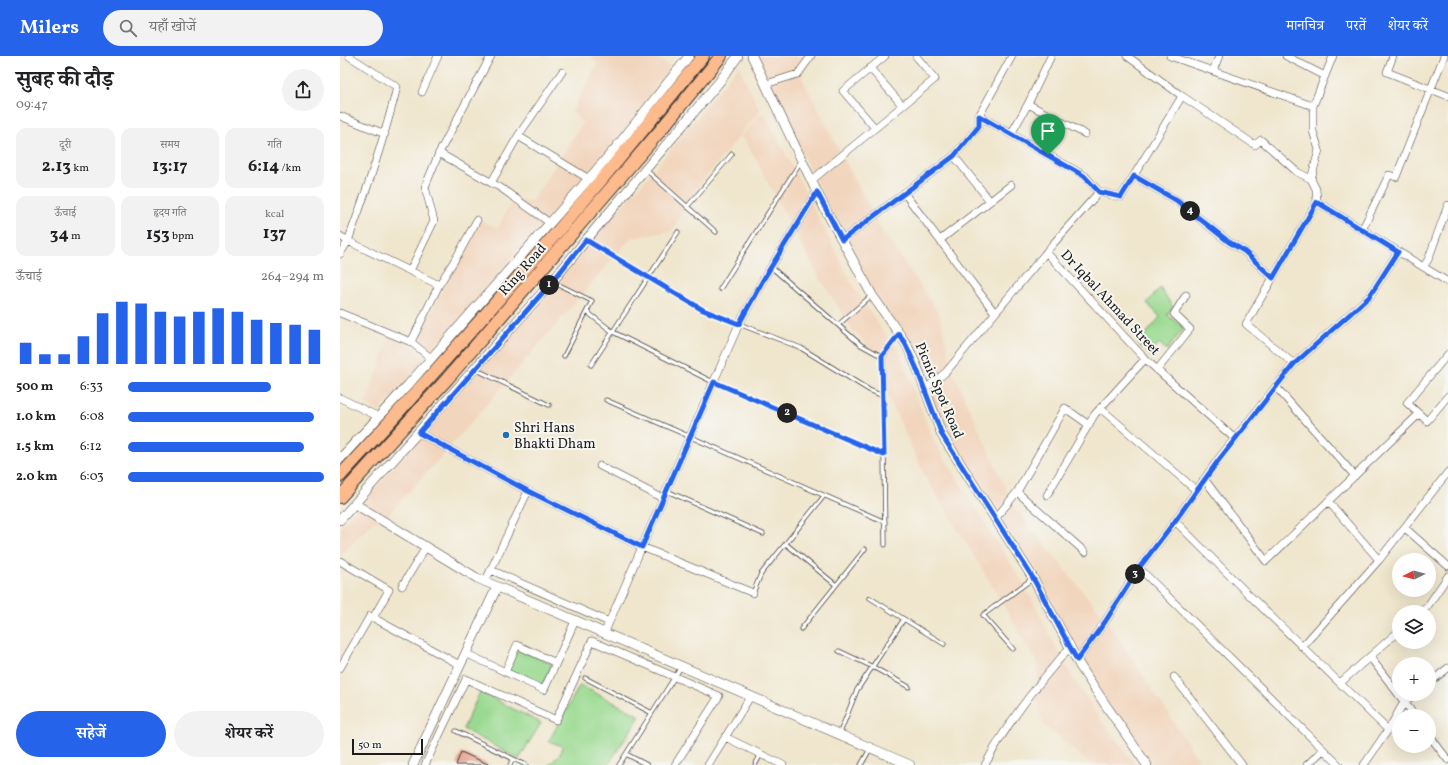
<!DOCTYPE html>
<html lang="hi">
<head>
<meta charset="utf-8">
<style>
  body { margin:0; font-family:Vollkorn,"Noto Serif Devanagari",serif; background:#f2f2f2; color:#202124; height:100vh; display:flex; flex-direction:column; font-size:15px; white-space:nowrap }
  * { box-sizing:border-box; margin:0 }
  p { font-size:13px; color:#757577 }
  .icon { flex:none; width:22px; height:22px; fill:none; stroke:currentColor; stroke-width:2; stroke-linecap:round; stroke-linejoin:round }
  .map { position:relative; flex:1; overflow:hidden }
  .sheet { display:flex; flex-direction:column; background:#fff; width:340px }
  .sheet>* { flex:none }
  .needle { width:26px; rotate:264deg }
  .fabs { position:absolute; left:1052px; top:497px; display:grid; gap:8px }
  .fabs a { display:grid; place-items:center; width:44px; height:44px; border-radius:50%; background:#fff; box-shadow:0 4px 16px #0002; font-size:20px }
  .scale { position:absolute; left:12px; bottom:10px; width:71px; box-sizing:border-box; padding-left:4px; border:2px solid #1c1c1c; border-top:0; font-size:11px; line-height:14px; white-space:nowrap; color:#1c1c1c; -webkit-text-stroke:3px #f6f6f2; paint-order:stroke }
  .pin { position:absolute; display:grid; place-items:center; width:34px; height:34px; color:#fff; margin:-41px -17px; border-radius:50% 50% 50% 0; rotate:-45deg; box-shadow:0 0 4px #0007 }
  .pin .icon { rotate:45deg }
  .km { position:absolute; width:20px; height:20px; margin:-10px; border-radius:50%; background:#222; color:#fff; font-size:11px; line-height:20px; text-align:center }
  .round { display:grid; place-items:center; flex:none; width:42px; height:42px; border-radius:21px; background:#f2f2f2 }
  .head { display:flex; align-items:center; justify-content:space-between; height:68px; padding:0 16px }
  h1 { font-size:22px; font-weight:700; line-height:30px }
  .metrics { display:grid; grid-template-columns:repeat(3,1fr); gap:6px; height:68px; padding:4px 16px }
  .metrics div { display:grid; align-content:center; border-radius:10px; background:#f2f2f2; text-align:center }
  .metrics b { font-size:17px; font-weight:700 }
  .metrics small { font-size:11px; font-weight:400 }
  .metrics p { font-size:11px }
  .chart { height:112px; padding:8px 16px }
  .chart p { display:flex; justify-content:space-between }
  .chart svg { width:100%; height:72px; margin-top:4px; stroke:#2563eb; stroke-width:6 }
  .cta { display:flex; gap:8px; margin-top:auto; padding:8px 16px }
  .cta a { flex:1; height:46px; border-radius:24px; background:#2563eb; color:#fff; font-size:16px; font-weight:700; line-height:46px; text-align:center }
  .cta a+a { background:#f2f2f2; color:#202124 }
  ul { padding:0 16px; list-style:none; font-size:13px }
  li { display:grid; grid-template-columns:64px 48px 1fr; align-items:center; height:30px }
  li i { height:10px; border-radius:5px; background:#2563eb }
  header { display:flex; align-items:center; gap:24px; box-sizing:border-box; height:56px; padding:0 20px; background:#2563eb; color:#fff }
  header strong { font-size:19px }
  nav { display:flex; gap:22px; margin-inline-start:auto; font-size:14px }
  .search { width:280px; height:36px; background:#f2f2f2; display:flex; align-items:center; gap:10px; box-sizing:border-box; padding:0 14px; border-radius:22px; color:#757577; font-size:15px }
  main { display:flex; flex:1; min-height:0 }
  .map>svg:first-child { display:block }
  .built { fill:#f2d5bd }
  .green { fill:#9ada90; stroke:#5b7b56 }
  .building { fill:#e39782 }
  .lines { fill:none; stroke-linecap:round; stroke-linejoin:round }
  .service-casing { stroke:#3c3a37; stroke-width:5 }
  .minor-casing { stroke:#3c3a37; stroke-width:8 }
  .tertiary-casing { stroke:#3c3a37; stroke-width:10 }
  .trunk-casing { stroke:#3c3a37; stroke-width:14 }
  .service { stroke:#fff; stroke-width:3.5 }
  .minor { stroke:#fff; stroke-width:7 }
  .tertiary { stroke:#fff; stroke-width:9 }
  .trunk { stroke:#fcba8d; stroke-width:12 }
  .route-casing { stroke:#fff; stroke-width:8 }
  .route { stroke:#2563eb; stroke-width:5 }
  .poi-dot { fill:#1f6fb2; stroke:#f6f6f2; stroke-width:1.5 }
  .labels { text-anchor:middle; stroke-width:4; stroke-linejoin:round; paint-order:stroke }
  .street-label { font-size:14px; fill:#1c1c1c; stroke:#f6f6f2 }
  .poi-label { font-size:14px; fill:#1c1c1c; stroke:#f6f6f2; text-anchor:start }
</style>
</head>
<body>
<header>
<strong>Milers</strong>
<div class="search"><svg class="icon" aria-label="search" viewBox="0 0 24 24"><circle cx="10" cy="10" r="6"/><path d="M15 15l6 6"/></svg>यहाँ खोजें</div>
<nav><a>मानचित्र</a><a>परतें</a><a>शेयर करें</a></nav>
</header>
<main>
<section class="sheet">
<div class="head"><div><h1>सुबह की दौड़</h1><p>09:47</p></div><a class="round"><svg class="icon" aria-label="share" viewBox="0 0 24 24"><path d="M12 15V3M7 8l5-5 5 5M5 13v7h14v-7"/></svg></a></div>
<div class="metrics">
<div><p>दूरी</p><b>2.13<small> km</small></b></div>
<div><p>समय</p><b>13:17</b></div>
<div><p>गति</p><b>6:14<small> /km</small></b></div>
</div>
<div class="metrics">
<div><p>ऊँचाई</p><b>34<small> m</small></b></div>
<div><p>हृदय गति</p><b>153<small> bpm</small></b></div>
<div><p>kcal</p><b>137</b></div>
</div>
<div class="chart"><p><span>ऊँचाई</span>264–294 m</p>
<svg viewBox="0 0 160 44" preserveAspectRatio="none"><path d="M5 44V31M15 44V38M25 44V38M35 44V27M45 44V13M55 44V6M65 44V7M75 44V12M85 44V15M95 44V12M105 44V10M115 44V12M125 44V17M135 44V19M145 44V20M155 44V23"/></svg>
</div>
<ul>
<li><b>500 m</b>6:33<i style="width:73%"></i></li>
<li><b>1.0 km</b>6:08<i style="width:95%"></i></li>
<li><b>1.5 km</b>6:12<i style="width:90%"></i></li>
<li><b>2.0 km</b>6:03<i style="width:100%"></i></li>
</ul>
<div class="cta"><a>सहेजें</a><a>शेयर करें</a></div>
</section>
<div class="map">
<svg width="1108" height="709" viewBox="0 0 1108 709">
  <rect width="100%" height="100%" fill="#f6f6f2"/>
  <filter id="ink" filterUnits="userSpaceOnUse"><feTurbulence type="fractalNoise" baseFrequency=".025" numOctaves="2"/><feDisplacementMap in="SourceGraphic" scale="8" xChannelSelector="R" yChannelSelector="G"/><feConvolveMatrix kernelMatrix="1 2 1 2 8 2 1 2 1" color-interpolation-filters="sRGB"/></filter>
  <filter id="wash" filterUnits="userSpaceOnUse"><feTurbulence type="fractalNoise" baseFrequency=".012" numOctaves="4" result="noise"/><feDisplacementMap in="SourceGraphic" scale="16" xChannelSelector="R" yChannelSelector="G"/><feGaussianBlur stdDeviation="0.9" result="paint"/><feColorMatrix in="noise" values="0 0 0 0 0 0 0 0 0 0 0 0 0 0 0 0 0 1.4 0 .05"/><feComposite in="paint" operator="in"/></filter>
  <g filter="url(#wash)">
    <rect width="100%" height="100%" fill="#f0e6cd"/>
    <path class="built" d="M250,0H311L333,11L284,75L233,135L171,204L91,298L75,285L141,165L158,172L171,145H192L243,67L232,55L258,7Z
      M414,0H475L461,20L538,168L599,257L613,316L675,453L765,562L862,709H812L749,621L605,376L588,335L506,187Z
      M399,10L420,55L347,144L332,175L291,182L109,392L45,462L33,466L0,500V470L16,454L246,190L308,121Z
      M423,56L461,127L512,228L544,277L558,293L593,384L684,529L733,623L758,660L796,709H749V707L703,668L695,640L699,610L650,526L585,420L548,340L541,302L513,275L477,217L404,82L399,83Z
      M50,280L72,290L84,304L39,356L26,347Z"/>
    <path class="green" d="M820,232L833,251L827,259L844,272L827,294L819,287L814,293L818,297L813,302L798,288L820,261L807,247Z
      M178,593L212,608L202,630L168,615Z
      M240,629L300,660L268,709H209L220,698L222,690L209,685Z
      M140,636L201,667L179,703L123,673Z"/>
    <g id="blocks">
      <path class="building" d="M121,696L150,709H116Z"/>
    </g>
  </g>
  <g filter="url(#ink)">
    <use href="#blocks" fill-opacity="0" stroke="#3c3a37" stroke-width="1"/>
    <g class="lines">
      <defs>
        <path id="service" d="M306,114L376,176
          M347,151L392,98
          M246,184L363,254L461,292L529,334L543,340
          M431,211L521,289L543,301
          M213,226L252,245L224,300
          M380,233L461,105
          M247,256L273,276L373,326L544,399
          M498,269L532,239
          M251,309L338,176
          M135,313L209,349
          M266,344L545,466
          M327,435L423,478
          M446,488L496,529
          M545,489L543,301L558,279
          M413,537L421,518L484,440
          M530,542L604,588
          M461,573L525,493
          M673,593L643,559L692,523
          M499,595L533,611L569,631
          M245,622L312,657
          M116,675L186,709
          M499,679L517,634L564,563
          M286,698L307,709
          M170,709L173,703
          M279,709L341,611
          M415,709L421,698
          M521,709L530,693"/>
        <path id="minor" d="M9,0L57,31C44,83 27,134 8,185L99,229L71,286L91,302
          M151,0L99,97L161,132L210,167
          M711,0L688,48L745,78
          M787,0L842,40L915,89L921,84L957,116L971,123
          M830,0L973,50
          M946,0L985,20
          M1053,0L1047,16L1108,40
          M530,12L562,49
          M873,15L879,0
          M426,28L458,18L471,0
          M82,36L98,0
          M0,60L45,78
          M639,60L745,120L759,136L781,141L842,40
          M535,72L503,35L545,0
          M671,78L688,48
          M178,80L249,123
          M614,100L650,145
          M794,120L836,144L889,186L904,195L933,222
          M472,124L595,23L576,0
          M151,127L178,80L222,16
          M564,137L655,257
          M977,146L1108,226
          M1022,174L1049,119L1056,121L1104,0
          M0,180L8,185L0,198
          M502,184L614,100L639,70V60L672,0
          M600,184L671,129
          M706,196L805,303L895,383
          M1083,211L1088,204L1108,149
          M70,215L94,165L85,131L99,97
          M99,229L119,197L137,164
          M0,257L71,286
          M1108,298L1067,347L1087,365L1108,340
          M954,308L906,268L977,146L976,133L971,123L979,94L973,75V50L993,0
          M817,314L850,273L834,258L846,239
          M936,331L1015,420
          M585,333L606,316L713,188L759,136
          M0,342L39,361
          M760,352L857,435
          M79,377L188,435L302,491L413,537
          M260,410L322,442
          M865,424L926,505L1079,358
          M707,439L755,358L805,303
          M988,445L1039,504
          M655,463L677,436
          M835,465L906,536L1048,674
          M1065,472L1108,510
          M745,496L677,436L725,352L749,369
          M0,505L49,534L33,562
          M799,512L999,709
          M151,514L269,566
          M145,526L188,435
          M62,530L86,491
          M1081,556L1087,551L1108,520
          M264,578L399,268L423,224L477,136
          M962,591L1039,504L1108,416
          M125,597L204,634L235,565
          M1030,601L1075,660
          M737,604L765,566L799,512L835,465L877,405L954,308L1029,241L1058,196
          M0,612L30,560L120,609
          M165,616L177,589L216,607
          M834,621L902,709
          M1000,627L1059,575
          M1089,627L1108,612
          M1089,679L1108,704
          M385,681L443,709
          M85,709L126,623L216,664L252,585L379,640L335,709
          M368,709L410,641
          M645,709C668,665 698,628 730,591
          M967,709L983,694
          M1024,709L1050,671L1064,646L1075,638"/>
        <path id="tertiary" d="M412,0L485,153L532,239L567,289L577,311L602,379L693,522L740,610L765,648L807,709
          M0,403L68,329L274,94L349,0
          M15,448L137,522L570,709
          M0,464L212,226L246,184L380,25L398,0
          M73,709L157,531"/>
        <path id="trunk" d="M0,420C125,284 247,145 363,0
          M0,441L108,322L319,76L381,0"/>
      </defs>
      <use href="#service" class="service-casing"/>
      <use href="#minor" class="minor-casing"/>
      <use href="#tertiary" class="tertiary-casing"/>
      <use href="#trunk" class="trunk-casing"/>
      <use href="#service" class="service"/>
      <use href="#minor" class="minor"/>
      <use href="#tertiary" class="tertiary"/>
      <use href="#trunk" class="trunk"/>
    </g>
  </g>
  <g class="lines" filter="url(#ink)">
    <defs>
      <path id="route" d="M639,60L744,120L759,136L781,141L794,120L836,144L889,186L904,195L933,222L977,146L1058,196L1029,241L954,308L878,405L835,465L799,512L765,566L737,604L693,522L602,379L576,311L566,289L559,278L542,300L544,399L374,326L302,491L188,435L79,377L212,226L246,184L363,254L399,268L423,224L477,136L502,184L614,100L639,70Z"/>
    </defs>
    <use href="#route" class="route-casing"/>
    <use href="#route" class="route"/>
  </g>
  <circle class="poi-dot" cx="166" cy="379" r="4"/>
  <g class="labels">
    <g class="street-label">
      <text transform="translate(182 213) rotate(-49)" y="5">Ring Road</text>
      <text transform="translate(771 246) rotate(47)" y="5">Dr Iqbal Ahmad Street</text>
      <text transform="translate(600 334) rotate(67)" y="5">Picnic Spot Road</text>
    </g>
    <g class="poi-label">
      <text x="174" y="376">Shri Hans<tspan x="174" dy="16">Bhakti Dham</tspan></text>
    </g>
  </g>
</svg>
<div class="fabs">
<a><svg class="needle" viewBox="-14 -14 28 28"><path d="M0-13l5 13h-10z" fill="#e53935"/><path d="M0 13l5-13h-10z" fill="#757577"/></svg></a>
<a><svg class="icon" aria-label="layers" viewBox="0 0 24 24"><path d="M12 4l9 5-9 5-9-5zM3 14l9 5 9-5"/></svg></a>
<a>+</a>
<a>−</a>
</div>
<div class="scale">50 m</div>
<div class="pin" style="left:708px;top:99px;background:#1e9e55"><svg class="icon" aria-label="arrive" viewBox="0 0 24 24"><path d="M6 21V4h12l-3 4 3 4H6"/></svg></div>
<b class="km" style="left:209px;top:229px">1</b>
<b class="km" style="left:447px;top:357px">2</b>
<b class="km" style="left:795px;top:518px">3</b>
<b class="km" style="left:850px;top:155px">4</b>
</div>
</main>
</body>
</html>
